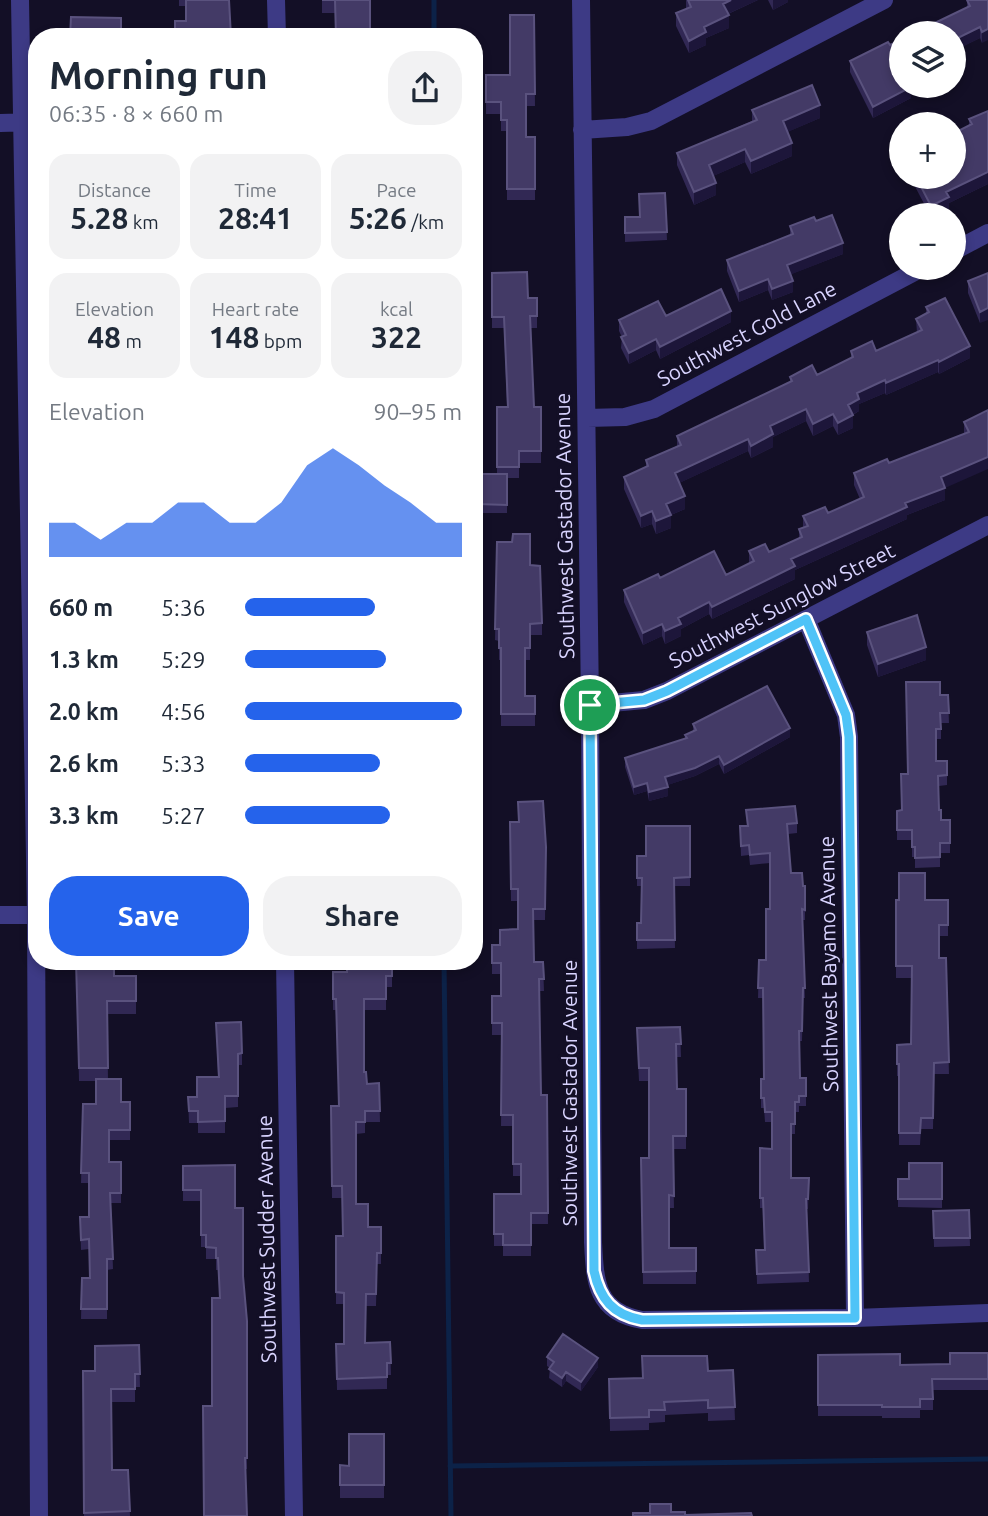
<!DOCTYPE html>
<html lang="en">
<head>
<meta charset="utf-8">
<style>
  body { margin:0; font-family:Ubuntu,sans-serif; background:#f2f2f3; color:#1f2937; height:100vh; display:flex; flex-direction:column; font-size:26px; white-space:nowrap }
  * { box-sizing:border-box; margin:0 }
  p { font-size:23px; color:#747a83 }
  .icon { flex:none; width:38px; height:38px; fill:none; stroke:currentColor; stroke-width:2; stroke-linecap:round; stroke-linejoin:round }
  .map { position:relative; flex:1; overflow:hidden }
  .sheet { position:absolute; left:28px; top:28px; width:455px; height:942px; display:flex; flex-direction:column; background:#fff; border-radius:28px; box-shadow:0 4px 10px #0003 }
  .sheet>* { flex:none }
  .buttons { position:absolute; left:889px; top:21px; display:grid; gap:14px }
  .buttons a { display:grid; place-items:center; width:77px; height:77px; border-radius:50%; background:#fff; box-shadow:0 4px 10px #0003; font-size:35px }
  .pin { position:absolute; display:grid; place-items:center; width:60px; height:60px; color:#fff; margin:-30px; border:4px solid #fff; border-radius:50%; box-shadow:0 2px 7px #0007 }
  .round { display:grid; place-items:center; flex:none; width:74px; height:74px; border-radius:28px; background:#f2f2f3 }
  .headline { display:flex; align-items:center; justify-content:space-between; height:119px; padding:0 21px }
  h1 { font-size:38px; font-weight:700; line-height:52px }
  .stats { display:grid; grid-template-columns:repeat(3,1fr); gap:10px; height:119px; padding:7px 21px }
  .stats div { display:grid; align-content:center; border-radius:18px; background:#f2f2f3; text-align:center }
  .stats b { font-size:30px; font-weight:700 }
  .stats small { font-size:19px; font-weight:400 }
  .stats p { font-size:19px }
  .chart { height:196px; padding:14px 21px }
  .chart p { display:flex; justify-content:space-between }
  .chart svg { width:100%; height:126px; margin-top:7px; fill:#2563eb; opacity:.7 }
  .cta { display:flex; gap:14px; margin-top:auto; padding:14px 21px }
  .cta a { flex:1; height:80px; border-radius:28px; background:#2563eb; color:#fff; font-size:28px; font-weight:700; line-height:80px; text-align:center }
  .cta a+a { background:#f2f2f3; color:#1f2937 }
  ul { padding:0 21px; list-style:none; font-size:23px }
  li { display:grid; grid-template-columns:112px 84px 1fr; align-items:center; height:52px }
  li i { height:18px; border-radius:9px; background:#2563eb }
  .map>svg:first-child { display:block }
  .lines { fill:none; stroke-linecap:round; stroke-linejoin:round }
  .stream { stroke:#0c2248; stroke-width:5 }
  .street { stroke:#3d3a85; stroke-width:18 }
  .wall { fill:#312854 }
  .shaded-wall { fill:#1d163a }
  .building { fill:#433a66; stroke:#5a527e; stroke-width:2 }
  .route-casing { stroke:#fff; stroke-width:14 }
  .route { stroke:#4fc3f7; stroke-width:9 }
  .labels { text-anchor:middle; stroke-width:6; stroke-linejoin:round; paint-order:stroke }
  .street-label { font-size:21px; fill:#d9d4ff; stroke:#130f26 }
</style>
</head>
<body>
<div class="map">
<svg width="988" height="1516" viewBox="0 0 988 1516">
  <rect width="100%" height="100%" fill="#130f26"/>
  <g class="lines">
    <path class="stream" d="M434,0V37
      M444,961L451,1516
      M450,1466L988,1459"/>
    <path class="street" d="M20,0L36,915L39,1516
      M276,0L277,37
      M581,0L590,705L593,1242C595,1282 596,1312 642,1320L855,1318L988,1313
      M0,123L37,122
      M582,130L627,127L651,121L884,0
      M954,251L988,233
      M587,418L625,417L654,409L922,268
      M806,619L846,715L849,737L855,1318
      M590,705L644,700L667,691L988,525
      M0,915H37
      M285,961L294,1516"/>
  </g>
  <path class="wall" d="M179,0H229L186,21V6H179Z
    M322,0H370L335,13H322Z
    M686,0H758L728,14L729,28L706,38V45L689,53L676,26V13L686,9Z
    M768,0H788V2L773,10Z
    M967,0H988L982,43L980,38L955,50V63L954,64V33L967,7Z
    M534,15L535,106H526V137H535V200H507V131H501V114H486V75H510Z
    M850,61L901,86L911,98L873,118L850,72Z
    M752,110L820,118L787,132L792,156L751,174L745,162L713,176L716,195L694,205L677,165V153L752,121Z
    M988,111V184L949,203V209L936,215H930L910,177H954L969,125V119Z
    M665,193L667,240L625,242V217H639Z
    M816,221L843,254L791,274L793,292L772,300L768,290L739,302L727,271V260L790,235V226Z
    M492,273L528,298H537V328H531L534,407H541V463H519V478H507V513H477V474H497V407H507L504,328H492Z
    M988,273L980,323L968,293V281Z
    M926,307L970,358L939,374L938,372L886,395L885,393L859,404V411L853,415V428L838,435L833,426L813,436L806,421L773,437V447L751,458L748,451L679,483L685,509L671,515V528L656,534L652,524L641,528L624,489V477L646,468V460L677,446V436L790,382V377L817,375L851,358V351H876L917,333L916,319L926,314Z
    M666,316L731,322L660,359L656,350L629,364L621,348L622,337L619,331V320Z
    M988,410L945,488V500L907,515V519L795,570V579L712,619L709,614L681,629V636L665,644L662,636L643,645L624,602V590L660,578L726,575L749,564V551L769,552L799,538V529L803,528V516L828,513L860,499L854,485V473L889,463L964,434V422Z
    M497,542L530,565L542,623V635H530V660H525V696H535V726H501V660H499V641L495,640Z
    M867,632L926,660L878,677L867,645Z
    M940,695H948L949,723H941V739H936V761H947V785L939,786V810L941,820L950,843V853H940V867L915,868V857H912V840H897V811L902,810L907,774Z
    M693,724L790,737L724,774L719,764L695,776L667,785L668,796L649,801L647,791L634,795L625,767V758L685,739V735L693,731Z
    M518,802L546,847L545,920H533L534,962H543L544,991H539L541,1095H547L548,1224H531V1256H503V1246H494V1194H521V1176H513V1126H501L502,1035H492V996H501V974H492V945H500L518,929V901H511L510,822H519Z
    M746,810L797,823V833L788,834L791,873L803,886H805V920H802L805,998H803L802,1041H799L800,1078H806V1106H799V1112H795V1134H791V1178H809L808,1209H807L809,1282L757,1284L756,1250H764L763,1208H760V1148L772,1149V1122H765L764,1108H761V1079H764L763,998H758L759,960H766L770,909V863L750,865L749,855L741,856L740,826H747Z
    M690,826V886H674L675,948L637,949V923H641L642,886H637V856H646Z
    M896,900H948V936H939V958H946L949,1074H934L933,1129H921L920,1145H899V1076H897V1045L911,1044L912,978H896Z
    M76,961L114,976H136V1014H107L108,1079L121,1102H130V1140H109V1162H121V1203H111L113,1269L107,1270V1319H81L82,1278H90L89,1249L81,1250L80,1217H89V1183H81L83,1104H96V1081H79Z
    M392,961V987H386V1010H364V1072L367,1084L379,1083L380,1122H365V1133L356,1134V1204L368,1227H381V1264H377L376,1306H366L365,1343L390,1342L391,1375H387V1389L337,1390L336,1344H344V1304H336V1236H343L342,1198H332L331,1106H339L336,1010H333V972H347Z
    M216,1023L242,1053V1065H238V1107L225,1108V1133H198V1123H189L188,1097H197L218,1077Z
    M680,1027L681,1057H676L677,1089H686V1149H673L674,1208H669V1248H696V1284H643L641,1158H649V1081H639L637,1041Z
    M942,1163V1208L898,1207V1179H909Z
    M183,1166L235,1208L243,1277L247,1321V1469H245L212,1406L220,1298L218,1270H216V1259H206V1247H201V1201H183Z
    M969,1210L970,1246L934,1247L933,1211Z
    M139,1345L140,1387H135V1402H111L112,1470H128L130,1516H84L83,1371H95Z
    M988,1353V1390H933V1410H920V1418H882V1416H818V1355L900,1365L950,1364Z
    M547,1357L598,1367L581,1391L566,1381L562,1387L549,1378L550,1368L547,1366Z
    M733,1370L735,1420L708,1421V1413L665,1415V1422L649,1423V1430L610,1431L609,1379L643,1378L708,1371Z
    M384,1434V1498H340V1465L349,1466Z"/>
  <path class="shaded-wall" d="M731,0H758L723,16V4Z
    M773,0H788V2L773,10Z
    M729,15V28L706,38V45L689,53V41L704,27Z
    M980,27V38L954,51V40Z
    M988,29V40L982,43V32Z
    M955,52V63L954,64V53Z
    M911,87V98L873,118V107Z
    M820,105V118L783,134V121Z
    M792,143V156L751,174V161Z
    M745,149V162L709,178V165Z
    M988,172V184L949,203V209L936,215H931V206L946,192Z
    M716,183V195L694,205V192Z
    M843,243V254L787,276V265Z
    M768,279V290L739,302V291Z
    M793,281V292L772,300V289Z
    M988,308V320L980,323V312Z
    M731,311V322L660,359V347Z
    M656,339V350L629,364V353Z
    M970,346V358L939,374V362Z
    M938,360V372L886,395V383Z
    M885,380V393L859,404V411L848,417V405L857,393Z
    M806,409V421L773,437V447L751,458V446L770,426Z
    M833,414V426L813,436V424Z
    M853,415V428L838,435V423Z
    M748,439V451L675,485V473Z
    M988,457V469L945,488V500L907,515V519L795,570V579L712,619V607L791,559L905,503L941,477Z
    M685,496V509L666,517V504Z
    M652,511V524L641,528V516Z
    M671,515V528L656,534V521Z
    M709,602V614L681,629V636L665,644V631L678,618Z
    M662,624V636L643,645V633Z
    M926,647V660L878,677V664Z
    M790,728V737L724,774V765Z
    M719,756V764L695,776L665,786V777Z
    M647,783V791L634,795V787Z
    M668,787V796L649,801V792Z
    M598,1358V1367L581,1391V1382Z
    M566,1372V1381L562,1387V1378Z"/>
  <path class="building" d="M186,0H229L231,37H175V21H186Z
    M322,0H370V37H336L335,0Z
    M688,0H731L723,4L729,15L704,27L706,32L689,41L676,13L691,7Z
    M967,0H988V29L982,32L980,27L954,40V33H914L970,6Z
    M510,15H534L535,94H526V137H535V189H507V120H501V102H486V75H510Z
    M71,17L121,18V37H70Z
    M901,40V86H910L911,87L873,107L850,61L888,42L890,45Z
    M812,85L820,105L783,121L792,143L751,161L745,149L709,165L716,183L694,192L677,153L757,120L752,110Z
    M988,111V172L946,192L949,197L931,206L916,177H954V133L972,124L969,119Z
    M665,193L667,232L625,233V217H640L639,194Z
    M832,215L843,243L787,265L793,281L772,289L768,279L739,291L727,260L793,234L790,226L814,217L816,221Z
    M527,272L528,298H537V316H530L534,407H541V451H519V467H497V407H508L504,317H492V273Z
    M988,273V308L980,312L968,281Z
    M721,289L731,311L660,347L656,339L629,353L621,337L626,335L619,320L658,301L666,316Z
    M945,298L970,346L939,362L938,360L886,383L885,380L857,393L859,399L848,405L853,415L838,423L833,414L813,424L806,409L770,426L773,434L751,446L748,439L675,473L685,496L666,504L671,515L656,521L652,511L641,516L624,477L648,466L646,460L681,445L677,436L792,381L790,377L812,365L817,375L853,357L851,351L872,341L876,351L922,330L916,319L929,312L926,307Z
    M988,410V457L941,477L945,488L905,503L907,507L791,559L795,566L712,607L709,602L678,618L681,624L665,631L662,624L643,633L624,590L658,574L660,578L714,551L726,575L754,561L749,551L765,544L769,552L802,537L799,529L808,526L803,516L825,507L828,513L864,497L854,473L887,459L889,463L969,432L964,422Z
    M477,474H507V505L477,504Z
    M513,534H530V565L540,566L542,623L530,624V648H525V696H535V714H501V648H499V629H495L497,542H512Z
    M917,615L926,647L878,664L867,632Z
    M906,682H940V695H948L949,713H940L941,729H936V761H947V775L938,776L939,810H941V820H950V843H940V857L915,858V847H912V830H897V811L902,810L901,774H908Z
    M767,686L790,728L724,765L719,756L695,768L665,777L668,787L649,792L647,783L634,787L625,758L687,738L685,735L696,730L693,724Z
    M543,801L546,847L545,909H533L534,962H543L544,979H539L541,1095H547L548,1213H531V1245H503V1234H494V1194H521V1164H513V1115H501L502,1023H492V996H501V963H492V945H500V930L518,929V889H511L510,822H519L518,802Z
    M795,806L797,823L787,824L791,873H802L803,886H805V910L802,909L805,988H803L802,1031H799L800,1078H806V1096H799V1102H795V1124H791V1178H809L808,1199H806L809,1272L757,1274L756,1250H765L763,1198H760V1148L772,1149V1112H765L764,1098H761V1079H764L763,988H758L759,960H766V909H770V853L750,855L749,845L741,846L740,826H748L746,810Z
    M646,826H690V877L674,878L675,940H637V923H641L642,878H637V856H646Z
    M899,873H925V900H948V925H939V958H946L949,1062L934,1063L933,1118H921L920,1133H899V1064H897V1045L911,1044L912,966H896V900H899Z
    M76,961H114V976H136V1001H107L108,1068H79Z
    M347,961H392V976H386V999H364V1072H366L367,1084L379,1083L380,1111H365V1122H356V1204H368V1227H381V1253H377L376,1294H366L365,1343L390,1342L391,1363H387V1377L337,1379L336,1344H344V1293L336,1292V1236H343L342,1186H332L331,1106H339L336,999H333V972H347Z
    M241,1022L242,1053L238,1054V1096H225V1121L198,1122V1111H189L188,1097H197V1077H219L216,1023Z
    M680,1027L681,1044H676L677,1089H686V1136H673L674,1196L669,1195V1248H696V1271L643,1272L641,1158H649V1068H639L637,1028Z
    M96,1079H121V1102H130V1130H109V1162H121V1193H110L113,1259H107V1309H81L82,1278H90L89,1239L81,1240L80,1217H89V1173H81L83,1104H96Z
    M909,1163H942V1199H898V1179H909Z
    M235,1165V1208H243V1276L247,1321V1458H245L247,1516H204L203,1406H212V1298H220L218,1258H216V1248L206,1247V1235H201V1190H183V1166Z
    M969,1210L970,1238H934L933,1211Z
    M563,1334L598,1358L581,1382L566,1372L562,1378L549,1369L554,1362L547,1357Z
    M139,1345L140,1374H135V1389H111L112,1470H128L130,1511L84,1513L83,1371H95V1346Z
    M950,1353H988V1379H932L933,1399H920V1407H882V1405H818V1355L900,1354V1365L950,1364Z
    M642,1356H707L708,1371L733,1370L735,1407L708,1408V1400L664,1402L665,1410H649V1417L610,1418L609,1379L643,1378Z
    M349,1434H384V1485H340V1465L349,1466Z
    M650,1504H671V1512H685V1515L751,1513L752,1516H633V1513H650Z"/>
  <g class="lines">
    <defs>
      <path id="route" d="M806,619L846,715L849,737L855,1318L642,1320C613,1315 600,1299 594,1271L590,705L644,700L667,691Z"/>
    </defs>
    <use href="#route" class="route-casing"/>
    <use href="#route" class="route"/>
  </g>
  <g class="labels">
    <g class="street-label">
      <text transform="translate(747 334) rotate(-28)" y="7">Southwest Gold Lane</text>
      <text transform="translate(565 526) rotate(-91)" y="7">Southwest Gastador Avenue</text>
      <text transform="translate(782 606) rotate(-27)" y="7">Southwest Sunglow Street</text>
      <text transform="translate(829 964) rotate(-91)" y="7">Southwest Bayamo Avenue</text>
      <text transform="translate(570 1093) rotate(-90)" y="7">Southwest Gastador Avenue</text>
      <text transform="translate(267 1239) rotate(-91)" y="7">Southwest Sudder Avenue</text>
    </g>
  </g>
</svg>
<div class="buttons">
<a><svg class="icon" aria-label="layers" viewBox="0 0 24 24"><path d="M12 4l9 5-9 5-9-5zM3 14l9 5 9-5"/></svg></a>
<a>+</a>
<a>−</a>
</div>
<div class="pin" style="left:590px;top:705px;background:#1e9e55"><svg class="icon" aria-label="arrive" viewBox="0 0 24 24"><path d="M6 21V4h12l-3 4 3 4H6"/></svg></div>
<section class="sheet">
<div class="headline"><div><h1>Morning run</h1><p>06:35 · 8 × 660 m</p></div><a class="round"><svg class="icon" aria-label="share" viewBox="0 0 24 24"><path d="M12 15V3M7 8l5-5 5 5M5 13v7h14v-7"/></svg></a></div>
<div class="stats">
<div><p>Distance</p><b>5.28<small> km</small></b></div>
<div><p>Time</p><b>28:41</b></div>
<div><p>Pace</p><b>5:26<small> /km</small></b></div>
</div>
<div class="stats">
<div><p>Elevation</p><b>48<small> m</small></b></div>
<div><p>Heart rate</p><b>148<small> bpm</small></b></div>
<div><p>kcal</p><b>322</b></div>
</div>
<div class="chart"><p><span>Elevation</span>90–95 m</p>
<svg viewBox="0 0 160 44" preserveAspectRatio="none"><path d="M0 44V32L10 32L20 38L30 32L40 32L50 25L60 25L70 32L80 32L90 25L100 12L110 6L120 12L130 19L140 25L150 32L160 32V44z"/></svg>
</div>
<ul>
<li><b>660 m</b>5:36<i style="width:60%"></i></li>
<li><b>1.3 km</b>5:29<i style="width:65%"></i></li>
<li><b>2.0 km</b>4:56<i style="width:100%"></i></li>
<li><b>2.6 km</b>5:33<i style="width:62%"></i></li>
<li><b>3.3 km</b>5:27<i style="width:67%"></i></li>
</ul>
<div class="cta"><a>Save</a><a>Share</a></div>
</section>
</div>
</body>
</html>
